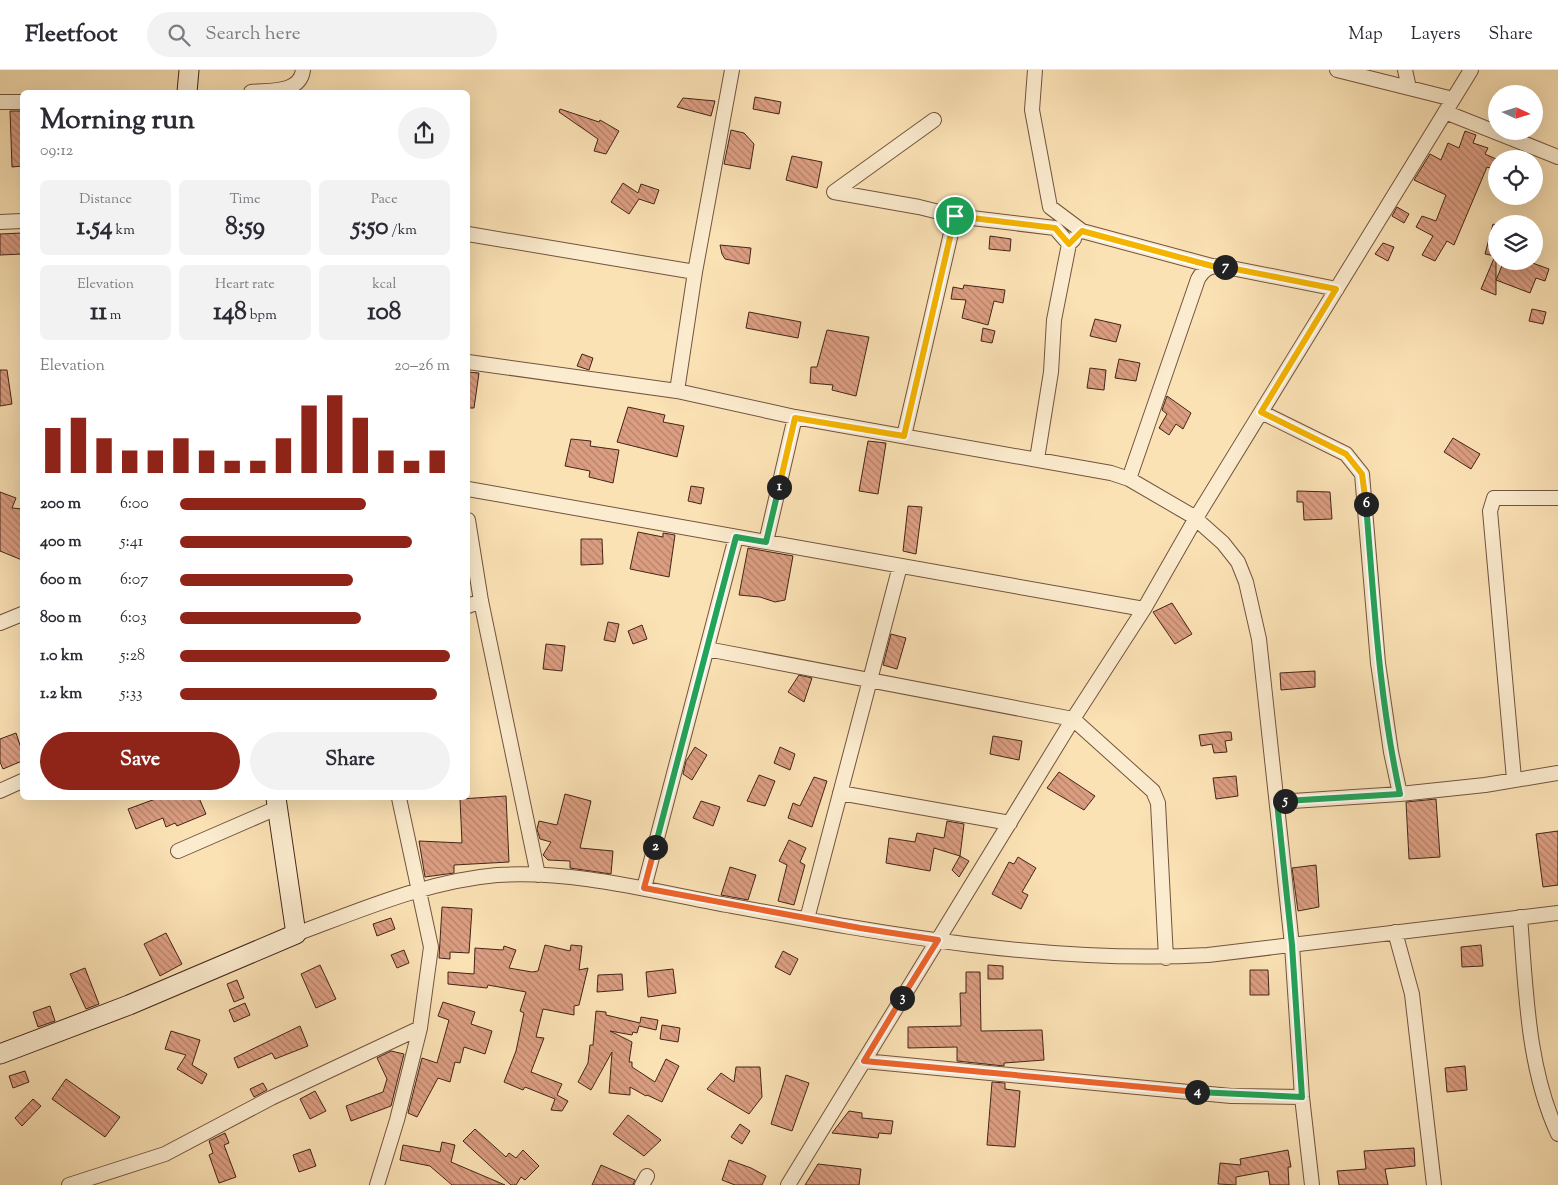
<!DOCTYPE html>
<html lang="en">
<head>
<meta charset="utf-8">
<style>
  body { margin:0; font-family:"Sorts Mill Goudy",serif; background:#f2f2f3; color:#2b2b33; height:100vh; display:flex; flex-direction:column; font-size:19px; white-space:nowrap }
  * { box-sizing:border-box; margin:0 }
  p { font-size:16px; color:#7c7c81 }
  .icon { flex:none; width:28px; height:28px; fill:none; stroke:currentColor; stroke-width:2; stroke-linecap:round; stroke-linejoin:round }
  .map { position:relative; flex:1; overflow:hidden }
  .drawer { position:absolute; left:20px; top:20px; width:450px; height:710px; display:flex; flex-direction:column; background:#fff; border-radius:8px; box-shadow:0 5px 20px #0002 }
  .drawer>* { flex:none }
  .needle { width:32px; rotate:94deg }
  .fabs { position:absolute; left:1488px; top:15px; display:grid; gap:10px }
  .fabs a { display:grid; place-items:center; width:55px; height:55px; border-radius:50%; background:#fff; box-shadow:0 5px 20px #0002; font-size:25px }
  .pin { position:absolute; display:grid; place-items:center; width:42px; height:42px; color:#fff; margin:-21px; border:2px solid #fff; border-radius:50%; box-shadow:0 1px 5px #0007 }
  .km { position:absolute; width:25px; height:25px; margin:-12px; border-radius:50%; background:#222; color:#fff; font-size:14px; line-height:25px; text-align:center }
  .round { display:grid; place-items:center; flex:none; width:52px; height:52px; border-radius:26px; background:#f2f2f3 }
  .head { display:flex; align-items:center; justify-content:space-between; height:85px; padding:0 20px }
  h1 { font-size:28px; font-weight:700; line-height:38px }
  .figures { display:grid; grid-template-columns:repeat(3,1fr); gap:8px; height:85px; padding:5px 20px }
  .figures div { display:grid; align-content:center; border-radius:8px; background:#f2f2f3; text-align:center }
  .figures b { font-size:25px; font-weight:700 }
  .figures small { font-size:14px; font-weight:400 }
  .figures p { font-size:14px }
  .chart { height:140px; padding:10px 20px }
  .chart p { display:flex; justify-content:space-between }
  .chart svg { width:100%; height:90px; margin-top:5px; stroke:#8f2418; stroke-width:6 }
  .action { display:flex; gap:10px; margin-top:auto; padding:10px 20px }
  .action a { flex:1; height:58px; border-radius:30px; background:#8f2418; color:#fff; font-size:20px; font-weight:700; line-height:58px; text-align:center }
  .action a+a { background:#f2f2f3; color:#2b2b33 }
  ul { padding:0 20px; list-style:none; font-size:16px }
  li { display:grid; grid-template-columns:80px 60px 1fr; align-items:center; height:38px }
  li i { height:12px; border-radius:6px; background:#8f2418 }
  header { display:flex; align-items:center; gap:30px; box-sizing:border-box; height:70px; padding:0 25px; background:#fff; border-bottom:1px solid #e1e1e2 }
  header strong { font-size:24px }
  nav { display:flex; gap:28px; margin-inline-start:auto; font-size:18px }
  .search { width:350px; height:45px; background:#f2f2f3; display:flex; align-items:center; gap:12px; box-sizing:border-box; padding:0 18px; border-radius:28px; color:#7c7c81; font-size:19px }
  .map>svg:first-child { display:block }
  .building { fill:url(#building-back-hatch); stroke:#442418 }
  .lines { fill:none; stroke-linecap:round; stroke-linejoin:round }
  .street-casing { stroke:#72543f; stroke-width:16 }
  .secondary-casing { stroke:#442418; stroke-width:21 }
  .street { stroke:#fceccf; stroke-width:14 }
  .secondary { stroke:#fceccf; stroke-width:19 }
  .split-1-casing { stroke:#fff; stroke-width:10 }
  .split-2-casing { stroke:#fff; stroke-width:10 }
  .split-3-casing { stroke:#fff; stroke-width:10 }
  .split-4-casing { stroke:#fff; stroke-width:10 }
  .split-5-casing { stroke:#fff; stroke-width:10 }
  .split-6-casing { stroke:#fff; stroke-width:10 }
  .split-7-casing { stroke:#fff; stroke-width:10 }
  .split-8-casing { stroke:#fff; stroke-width:10 }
  .split-1 { stroke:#f5b400; stroke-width:6 }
  .split-2 { stroke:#22a559; stroke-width:6 }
  .split-3 { stroke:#f0652b; stroke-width:6 }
  .split-4 { stroke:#f0652b; stroke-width:6 }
  .split-5 { stroke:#22a559; stroke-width:6 }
  .split-6 { stroke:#22a559; stroke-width:6 }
  .split-7 { stroke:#f5b400; stroke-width:6 }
  .split-8 { stroke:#f5b400; stroke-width:6 }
</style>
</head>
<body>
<header>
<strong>Fleetfoot</strong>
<div class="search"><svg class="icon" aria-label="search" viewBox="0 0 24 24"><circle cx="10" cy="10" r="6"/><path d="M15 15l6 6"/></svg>Search here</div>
<nav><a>Map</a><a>Layers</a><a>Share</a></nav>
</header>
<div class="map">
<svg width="1558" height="1115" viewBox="0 0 1558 1115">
  <defs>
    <pattern id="building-back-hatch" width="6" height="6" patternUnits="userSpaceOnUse" patternTransform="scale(1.25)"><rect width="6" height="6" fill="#dc9e82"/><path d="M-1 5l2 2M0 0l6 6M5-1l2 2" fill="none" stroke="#b48169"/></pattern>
  </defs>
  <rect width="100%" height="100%" fill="#fbe2b5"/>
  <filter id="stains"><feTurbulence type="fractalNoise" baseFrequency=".004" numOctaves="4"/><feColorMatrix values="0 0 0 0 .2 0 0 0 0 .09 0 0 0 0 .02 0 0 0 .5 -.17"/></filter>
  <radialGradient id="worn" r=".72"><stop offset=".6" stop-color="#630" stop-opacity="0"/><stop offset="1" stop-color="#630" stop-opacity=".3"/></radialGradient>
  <path class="building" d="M755,27L781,32L779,44L753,39Z
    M683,28L715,31L711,46L677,37Z
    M560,39L599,52L600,50L619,61L606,84L594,81L598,69L559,42Z
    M10,41H22V96L12,97Z
    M731,60L744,63L754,74L750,99L724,94Z
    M1465,61L1476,65L1473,73L1488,78L1485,84L1496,89V100L1487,97L1454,175L1447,171L1435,191L1422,185L1433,166L1416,157L1422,146L1436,151L1446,125L1414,110L1430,84L1441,90L1448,73L1459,78Z
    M792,86L822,92L817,118L786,110Z
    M623,113L638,123L641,114L659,120L654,134L639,129L629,144L611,132Z
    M1397,137L1409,144L1404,153L1392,146Z
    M1493,154L1496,155V225L1481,219L1495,186L1485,184Z
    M22,163V184L0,185V164Z
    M990,166L1011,169L1010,181L989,179Z
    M1383,173L1394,177L1388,191L1375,184Z
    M720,175L751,178L749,194L725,189L722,184Z
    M1504,191H1527L1549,199L1545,211L1536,208L1530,223L1496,210Z
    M964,215L1005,220L1003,233L994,231L988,255L962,248L966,230L951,229L953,217L963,219Z
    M1532,239L1546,242L1543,254L1529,251Z
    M749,242L801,252L798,268L746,258Z
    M1095,249L1121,255L1116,272L1090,266Z
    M983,258L995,261L992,273L981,271Z
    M827,260L869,267L856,326L832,320L833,315L810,313L811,297H817Z
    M582,284L593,288L589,300L577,296Z
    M1119,289L1140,293L1136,311L1115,308Z
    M1090,298L1106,300L1104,320L1087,318Z
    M0,300H7L12,334L0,336Z
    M468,302L479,303L474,338H468Z
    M1167,326L1191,343L1183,359L1176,354L1169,365L1159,358L1167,344L1162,340Z
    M628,337L665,345L663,352L684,356L677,387L617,372Z
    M1453,368L1480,384L1471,399L1444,382Z
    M571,369L591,371L590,376L619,380L613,413L589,407L590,401L565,396Z
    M868,371L886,373L878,424L859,421Z
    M691,416L704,418L701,434L688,431Z
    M1297,421L1330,422L1332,449L1304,450L1303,432H1297Z
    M0,422L16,428L12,438L22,439V490L0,481Z
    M908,436L922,437L916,484L903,481Z
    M638,462L663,467V463L675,465L669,507L630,499Z
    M581,469H602L603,494L581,495Z
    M748,478L793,486L785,530L775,532L760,527L739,525Z
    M1172,533L1192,564L1175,574L1153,542Z
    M608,552L619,554L615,572L604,570Z
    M642,555L647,569L633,574L628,561Z
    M891,564L906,568L897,599L883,595Z
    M546,574L565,576L562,601L543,599Z
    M1315,601V617L1281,620L1280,603Z
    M799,605L812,608L804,632L788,622Z
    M1224,662H1231L1232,670L1225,671L1227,682L1214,683L1212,674L1201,676L1199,665Z
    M16,663L22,681V691L3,699L0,692V669Z
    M993,666L1022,671L1019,690L990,684Z
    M695,677L707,685L692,710L683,704L686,691Z
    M780,677L795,684L790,700L774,693Z
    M1059,702L1095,726L1084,740L1047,718Z
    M759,705L775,711L765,736L747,731Z
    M1236,706L1238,726L1216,729L1213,708Z
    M814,707L827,711L812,757L788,748L793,733L800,736Z
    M565,724L591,731L580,778L613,781L611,804L570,798V791L548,790L543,785L551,772L540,769L537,759L539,751L557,755Z
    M506,726L509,792L454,795V803L425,807L419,771L462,773L460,729Z
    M158,728H199L206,744L177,756L175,753L166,757L163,748L136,759L128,739Z
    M1436,729L1440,787L1409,789L1406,732Z
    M701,731L720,737L713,756L693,748Z
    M947,751L964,754L960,786L934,778L930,801L886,793L889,768L915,772L917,763L944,768Z
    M1558,761V815L1543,817L1536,764Z
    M789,770L806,778L800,792L805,795L794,835L778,831L787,795L779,791Z
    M960,786L969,791L959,807L952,800Z
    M1018,787L1036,798L1022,822L1028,825L1021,839L992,824L1009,792L1014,794Z
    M1316,795L1319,837L1298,841L1292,798Z
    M730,797L756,805L748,830L721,825Z
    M442,837L472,839L469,883L450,882V889L439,888Z
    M391,848L395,859L377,866L373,854Z
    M166,863L182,894L160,906L144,874Z
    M545,875L570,881L571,875L582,876L579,900L588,898L579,935L574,936V945L543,939L536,967L544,968L531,1002L562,1014L557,1025L568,1031L562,1041L551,1040L555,1029L525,1017L523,1020L504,1012L516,981L524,943L520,941L526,922L488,915L487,918L448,914V902L474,904L475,878L503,880L504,876L516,880L509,898L532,902L538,901Z
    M1481,875L1483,896L1462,897L1461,877Z
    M404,880L409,893L397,898L391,885Z
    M783,881L798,889L790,905L775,897Z
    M320,895L336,929L316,938L301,904Z
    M988,895L1003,896V909H988Z
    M85,898L99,934L86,939L70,904Z
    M673,899L676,923L648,927L646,902Z
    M1250,900H1268L1269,925H1250Z
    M966,902H980L981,961L1042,960L1044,990L1004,993V996L957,991V977L908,978V957L961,956L960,923H966Z
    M622,904L623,920L597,922L598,905Z
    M237,910L244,928L234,932L227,914Z
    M443,932L475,942L471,954L492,961L485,984L464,977L460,993L455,992L450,1012L438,1008L417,1047L408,1043L422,988L437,993L449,950L438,946Z
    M245,933L250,945L234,952L229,940Z
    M50,936L55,951L38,957L33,942Z
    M596,941L606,942V945L640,953L641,947L658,950L656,960L639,956L637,963L633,962L632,965L610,961L632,972L629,992H632V997L655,1012L666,989L679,996L662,1032L647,1025L646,1026L630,1017V1025L609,1023L612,982L591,1020L578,1012L588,993L590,975H593Z
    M662,955L680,958L678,972L660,969Z
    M300,956L308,976L275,989L272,983L238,998L234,988Z
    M171,961L200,970L192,995L207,1004L202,1014L177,999L186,985L165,979Z
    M391,981L404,984L391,1036L351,1051L346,1036L383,1022L387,1009L377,988Z
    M1465,996L1467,1020L1447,1022L1445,998Z
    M736,997H760L762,1027L749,1044L707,1019L721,1003L734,1012Z
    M25,1001L29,1012L13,1018L9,1006Z
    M786,1005L809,1013L792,1061L771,1054Z
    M66,1009L120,1047L105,1067L52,1029Z
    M992,1012L1005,1013V1019L1020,1021L1015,1077L987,1075Z
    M263,1013L267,1020L254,1027L250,1019Z
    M315,1021L326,1041L310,1049L300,1029Z
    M33,1029L41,1036L22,1056L15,1048Z
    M849,1041L862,1043V1048L893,1051L891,1064L879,1063L878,1068L832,1063Z
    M628,1045L661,1070L644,1086L613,1064Z
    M740,1054L750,1061L742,1074L731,1067Z
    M475,1059L506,1087L509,1083L516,1088L523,1080L539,1096L525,1110L521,1107L516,1115H511L463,1071Z
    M225,1063L229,1073L224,1075L236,1107L219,1113L209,1085L213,1083L209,1071Z
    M442,1072L455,1075L451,1092L505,1115H452L430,1096L400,1090L403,1075L440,1082Z
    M1414,1078L1415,1096L1385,1099L1388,1115H1339L1337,1101L1366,1099L1364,1081Z
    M310,1079L316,1096L299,1102L293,1085Z
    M1288,1080L1291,1097H1288L1289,1115H1270L1268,1101L1236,1107V1115L1218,1114L1220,1093L1241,1095L1240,1089Z
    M729,1090L751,1098L766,1106L762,1115H735L722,1110Z
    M818,1094L861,1099L859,1115H805Z
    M601,1095L635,1110L633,1115H592Z"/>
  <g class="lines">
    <defs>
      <path id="street" d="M1035,0L1032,40L1050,137L1082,161L1212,196
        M1337,0L1453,29
        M1405,0L1409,18
        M251,22C269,20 300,24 303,0
        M0,32H22
        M1445,42L1558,87
        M934,50L834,122L919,137L955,146
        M0,152L22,151
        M468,164L695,202L732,0
        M468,292L677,321L795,347L1111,403L1129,409L1196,448
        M677,321L695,202
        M1261,342L1346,384L1362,404L1378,593L1391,682L1400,724
        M904,366L955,146L1055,158L1069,174
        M1037,389L1051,302L1054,250L1069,174L1074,169
        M1129,409L1198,209C1204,199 1209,196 1221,196L1337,219
        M468,419L1144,539
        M1196,449L1223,473L1238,492L1246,512L1259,569L1292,875L1302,1027L1312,1115
        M468,450L481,531L538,805
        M766,472L795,347
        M468,536L481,531
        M0,553L22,544
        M707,579L1073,649L1153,721L1158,733L1166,888
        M1514,709L1490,441L1494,428H1558
        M0,721L22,711
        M840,723L1010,753
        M1277,732L1400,724L1485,715L1558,703
        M178,781L277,738
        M644,818L736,467
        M1520,847C1526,919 1527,997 1558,1064
        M807,849L900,496
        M1395,862L1412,924L1434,1115
        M296,864C361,840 427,811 497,805C575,800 651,821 727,835C885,864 1047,894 1208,885L1558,843
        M864,991L1231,1026L1302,1027
        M69,1115L165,1084L271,1028L420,958
        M377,1115L397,1050L420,958L431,877L399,728
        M642,1115L647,1106
        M788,1115L1073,649L1144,539L1196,448L1471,0"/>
      <path id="secondary" d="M187,22L189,0
        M0,984L129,935L296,864L276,728"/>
    </defs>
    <use href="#street" class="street-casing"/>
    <use href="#secondary" class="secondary-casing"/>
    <use href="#street" class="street"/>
    <use href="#secondary" class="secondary"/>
  </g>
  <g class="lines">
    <defs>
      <path id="split-1" d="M779,417L795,348L904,366L955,146"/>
      <path id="split-2" d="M655,777L736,467L766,472L779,417"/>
      <path id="split-3" d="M655,777L644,818L860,858L938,870L902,928"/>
      <path id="split-4" d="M902,928L864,991L1197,1022"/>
      <path id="split-5" d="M1197,1022L1302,1027L1292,875L1277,732L1285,731"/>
      <path id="split-6" d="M1285,731L1400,724C1379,628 1374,532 1366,434"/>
      <path id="split-7" d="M1225,197L1336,219L1261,342L1346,384L1362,404L1366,434"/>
      <path id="split-8" d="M955,146L1055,158L1069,174L1082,161L1212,196L1225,197"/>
    </defs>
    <use href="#split-1" class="split-1-casing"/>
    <use href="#split-2" class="split-2-casing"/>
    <use href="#split-3" class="split-3-casing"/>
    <use href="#split-4" class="split-4-casing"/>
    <use href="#split-5" class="split-5-casing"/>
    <use href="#split-6" class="split-6-casing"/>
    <use href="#split-7" class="split-7-casing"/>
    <use href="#split-8" class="split-8-casing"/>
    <use href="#split-1" class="split-1"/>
    <use href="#split-2" class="split-2"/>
    <use href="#split-3" class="split-3"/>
    <use href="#split-4" class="split-4"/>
    <use href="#split-5" class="split-5"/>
    <use href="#split-6" class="split-6"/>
    <use href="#split-7" class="split-7"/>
    <use href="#split-8" class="split-8"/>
  </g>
  <rect width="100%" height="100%" filter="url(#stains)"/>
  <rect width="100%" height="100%" fill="url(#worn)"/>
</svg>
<div class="fabs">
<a><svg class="needle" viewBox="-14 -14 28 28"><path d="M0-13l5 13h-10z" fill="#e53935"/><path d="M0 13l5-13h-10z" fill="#7c7c81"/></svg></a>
<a><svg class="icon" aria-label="locate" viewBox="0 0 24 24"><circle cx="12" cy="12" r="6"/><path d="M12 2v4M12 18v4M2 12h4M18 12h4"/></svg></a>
<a><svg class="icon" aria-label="layers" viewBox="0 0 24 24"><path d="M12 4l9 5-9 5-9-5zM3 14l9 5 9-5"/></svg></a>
</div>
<div class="pin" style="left:955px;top:146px;background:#1e9e55"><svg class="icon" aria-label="arrive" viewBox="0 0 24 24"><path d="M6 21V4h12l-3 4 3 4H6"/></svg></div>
<b class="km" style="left:779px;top:417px">1</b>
<b class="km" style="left:655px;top:777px">2</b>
<b class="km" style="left:902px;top:928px">3</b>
<b class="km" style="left:1197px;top:1022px">4</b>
<b class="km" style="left:1285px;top:731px">5</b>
<b class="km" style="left:1366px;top:434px">6</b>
<b class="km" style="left:1225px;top:197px">7</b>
<section class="drawer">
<div class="head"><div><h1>Morning run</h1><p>09:12</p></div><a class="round"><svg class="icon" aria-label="share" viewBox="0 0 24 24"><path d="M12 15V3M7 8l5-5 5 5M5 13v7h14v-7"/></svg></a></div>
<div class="figures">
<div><p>Distance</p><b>1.54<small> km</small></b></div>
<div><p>Time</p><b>8:59</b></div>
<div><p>Pace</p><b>5:50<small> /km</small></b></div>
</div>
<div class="figures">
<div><p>Elevation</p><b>11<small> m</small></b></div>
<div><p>Heart rate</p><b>148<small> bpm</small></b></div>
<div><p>kcal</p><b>108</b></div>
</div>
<div class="chart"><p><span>Elevation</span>20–26 m</p>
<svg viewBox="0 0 160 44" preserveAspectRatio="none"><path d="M5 44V22M15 44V17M25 44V27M35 44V33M45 44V33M55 44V27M65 44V33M75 44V38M85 44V38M95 44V27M105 44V11M115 44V6M125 44V17M135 44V33M145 44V38M155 44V33"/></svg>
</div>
<ul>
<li><b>200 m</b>6:00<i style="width:69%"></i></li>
<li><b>400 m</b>5:41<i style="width:86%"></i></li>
<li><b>600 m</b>6:07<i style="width:64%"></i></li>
<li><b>800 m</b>6:03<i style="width:67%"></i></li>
<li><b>1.0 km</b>5:28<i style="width:100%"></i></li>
<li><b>1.2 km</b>5:33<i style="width:95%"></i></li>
</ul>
<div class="action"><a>Save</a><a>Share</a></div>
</section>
</div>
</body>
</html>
